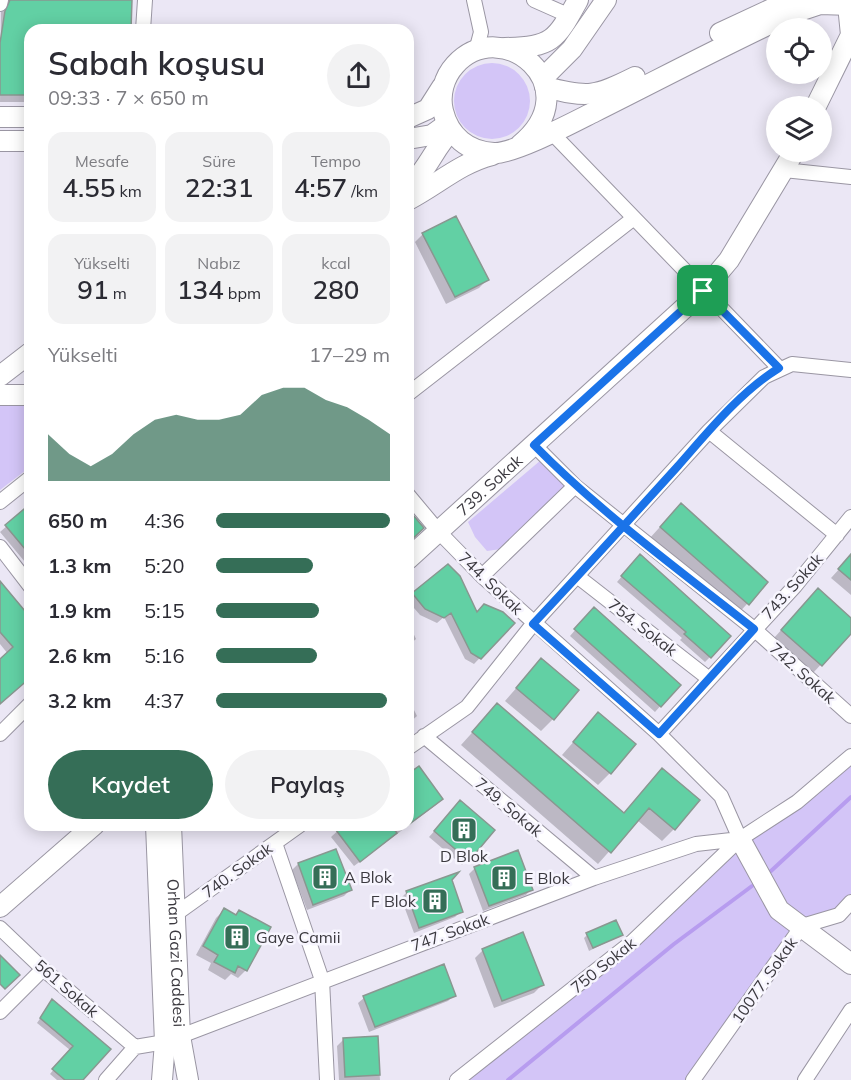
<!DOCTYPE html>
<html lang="tr">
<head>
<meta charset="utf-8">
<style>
  body { margin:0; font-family:Mulish,sans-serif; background:#f2f2f3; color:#2b2b33; height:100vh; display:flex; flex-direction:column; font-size:22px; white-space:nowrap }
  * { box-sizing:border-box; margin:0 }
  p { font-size:20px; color:#7c7c81 }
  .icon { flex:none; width:33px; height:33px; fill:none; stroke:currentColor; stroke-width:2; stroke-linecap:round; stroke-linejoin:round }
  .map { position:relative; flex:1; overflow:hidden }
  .details { position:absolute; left:24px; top:24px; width:390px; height:807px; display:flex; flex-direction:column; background:#fff; border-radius:18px; box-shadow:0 3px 15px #0003 }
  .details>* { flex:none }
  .tools { position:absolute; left:766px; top:18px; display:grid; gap:12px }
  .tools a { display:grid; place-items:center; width:66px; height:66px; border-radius:50%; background:#fff; box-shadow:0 3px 15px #0003; font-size:30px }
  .pin { position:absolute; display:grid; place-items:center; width:51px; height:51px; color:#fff; margin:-26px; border-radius:12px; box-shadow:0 3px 9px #0006 }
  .round { display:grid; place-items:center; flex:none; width:63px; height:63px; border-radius:32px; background:#f2f2f3 }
  .summary { display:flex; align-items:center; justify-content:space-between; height:102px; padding:0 24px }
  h1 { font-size:33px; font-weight:600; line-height:45px }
  .metrics { display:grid; grid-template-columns:repeat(3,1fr); gap:9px; height:102px; padding:6px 24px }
  .metrics div { display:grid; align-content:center; border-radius:15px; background:#f2f2f3; text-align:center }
  .metrics b { font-size:26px; font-weight:600 }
  .metrics small { font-size:16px; font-weight:400 }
  .metrics p { font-size:16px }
  .chart { height:168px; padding:12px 24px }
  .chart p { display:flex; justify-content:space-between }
  .chart svg { width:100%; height:108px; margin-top:6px; fill:#356e57; opacity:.7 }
  .button { display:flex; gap:12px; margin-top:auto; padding:12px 24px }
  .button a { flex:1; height:69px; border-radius:36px; background:#356e57; color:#fff; font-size:24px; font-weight:600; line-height:69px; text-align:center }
  .button a+a { background:#f2f2f3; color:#2b2b33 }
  ul { padding:0 24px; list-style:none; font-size:20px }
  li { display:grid; grid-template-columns:96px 72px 1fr; align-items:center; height:45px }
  li i { height:15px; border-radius:8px; background:#356e57 }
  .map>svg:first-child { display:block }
  .green { fill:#d3c5f7 }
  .shadow { fill:#0003 }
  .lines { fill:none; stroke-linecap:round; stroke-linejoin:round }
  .stream { stroke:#b79cef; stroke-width:4 }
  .building { fill:#62d0a4; stroke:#899790; stroke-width:1.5 }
  .street-casing { stroke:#9a96a3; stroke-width:16 }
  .secondary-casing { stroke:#9a96a3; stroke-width:22 }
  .street { stroke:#fff; stroke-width:14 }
  .secondary { stroke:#fff; stroke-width:20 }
  .route-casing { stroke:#fff; stroke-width:12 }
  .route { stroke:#1a73e8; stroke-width:8 }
  .labels { text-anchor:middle; stroke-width:5; stroke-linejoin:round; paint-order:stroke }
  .street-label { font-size:16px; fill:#3b393f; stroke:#f7f5fe }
  .poi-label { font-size:16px; fill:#3b393f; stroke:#f7f5fe; text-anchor:start }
</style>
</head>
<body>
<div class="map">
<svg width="851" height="1080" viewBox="0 0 851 1080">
  <rect width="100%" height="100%" fill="#ebe7f5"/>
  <path class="green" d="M454 101a38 38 0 1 1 76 0a38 38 0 1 1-76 0Z
    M0,404L30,405V467L0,490Z
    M541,460L570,485L501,549L487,551L475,537L468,522Z
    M851,756V902L802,926L693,1080H457L528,1026L740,839Z"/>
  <path class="shadow" d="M1,0H131L130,30H30V102H0Z
    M423,234L487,280L479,288L446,304L415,242Z
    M30,506V568L0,532Z
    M669,517L766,583L736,616L649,539Z
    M851,556V595L831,578Z
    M635,561L710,657L705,662L680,640L682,638L617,582Z
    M0,581L30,617V676L0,702V661L8,654L0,644Z
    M414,594L476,614L513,623L474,664L465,659L444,617L437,623L420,615L408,601Z
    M810,598L851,620V632L813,673L774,638Z
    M588,615L679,685L655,712L570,636Z
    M408,622L416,639L408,646Z
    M541,660L553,719L541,731L505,701Z
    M408,698L417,716L408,724Z
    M497,705L623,814L650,782L674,829L662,841L637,820L598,864L461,745Z
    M598,714L610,773L598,785L562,755Z
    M408,776L441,799L436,805L354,866L331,837L344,825H408Z
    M455,808L467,860L462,865L429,837Z
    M335,850L350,890L344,896L307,910L292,870L298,864Z
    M475,868L531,889L526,895L483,911L469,874Z
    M450,880L461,911L455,917L414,933L401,898L407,892Z
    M224,910L235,916L246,970L238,978L231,974L225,980L208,970L211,963L196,955L216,918Z
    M587,935H621L589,951L584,938Z
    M483,950L542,985L534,993L494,1008L475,958Z
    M454,995L448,1001L369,1032L358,1003L364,998Z
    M52,1001L109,1049L81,1080H57L50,1074L70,1050L37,1023Z
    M377,1038L380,1080H339L337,1046L343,1040Z"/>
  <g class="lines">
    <path class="stream" d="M771,871L851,797
      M508,1080L674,944L752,886"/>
  </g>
  <path class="building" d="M10,0H132L131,30H30V95H0V43L5,11Z
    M456,216L489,280L455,297L422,233Z
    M681,503L768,582L749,605L660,527Z
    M30,504V555L5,525Z
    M408,509L424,528L408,543Z
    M640,554L731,636L711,658L684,634L686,632L621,576Z
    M851,554V580L838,569Z
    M448,564L460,576L477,612L484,604L503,612L515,623L481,659L471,653L451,613L444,618L425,609L412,593Z
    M0,581L30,617V678L0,704V659L13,647L0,632Z
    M818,588L851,618V634L822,666L781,630Z
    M594,607L681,685L661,707L574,629Z
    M541,658L579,690L554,720L516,688Z
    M497,703L624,813L662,768L700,800L675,830L649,808L611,853L472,732Z
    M598,712L636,744L611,774L573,742Z
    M419,766L443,799L408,825V774Z
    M460,800L495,830L469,861L434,831Z
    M342,825H391L397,833L360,862L336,830Z
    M336,849L352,890L313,905L298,863Z
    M518,850L533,890L489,906L474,867Z
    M459,872L452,880L463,912L419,928L406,891Z
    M224,908L236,915L239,910L271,927L247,971L238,966L235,973L214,962L218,955L203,946Z
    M616,920L623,935L593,948L586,933Z
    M523,932L544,985L502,1001L482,949Z
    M0,955L20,975L5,989L0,984Z
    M444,964L456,996L375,1027L363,996Z
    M52,999L111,1049L83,1080H65L52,1069L73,1046L40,1018Z
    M378,1036L380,1075L345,1077L343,1038Z"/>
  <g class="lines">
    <defs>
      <path id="street" d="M474,0L481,32L476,51
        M534,0L570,16
        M0,4L1,0
        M143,30L145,0
        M552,133L779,368
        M784,170L851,177
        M408,394L634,218
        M709,431L837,535
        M534,445L575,486L754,629L851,716
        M408,495L439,532L482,576L659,734L721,796L740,839
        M0,502L30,478
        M0,547L30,586
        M482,576L575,486
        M577,576L708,678
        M0,734L30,704
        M659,734L795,586L851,517
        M424,736L594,878
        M408,748L467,707L533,624L709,431L764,377L792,364L851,370
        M275,843L322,980L327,1080
        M173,916L300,825
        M0,928L43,969L135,1047
        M0,1012L43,969
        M106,1080L135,1047L165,1042L594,878L696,844L740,839
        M457,1080L632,942L740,839L797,802L851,756
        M693,1080L802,926L839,915L851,902
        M805,1080L851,1010"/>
      <g id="secondary">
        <path d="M720,33L791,0"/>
        <path d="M505,48C553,47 556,40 578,0"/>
        <path d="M543,78L572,49L606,0"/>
        <path d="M545,87C588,98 595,97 635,77"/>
        <path d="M816,106L851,35L848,5"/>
        <path d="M0,117H30"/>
        <path d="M408,118L428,109L442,87"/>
        <path d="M408,139L432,135L446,125"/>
        <path d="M0,141H30"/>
        <path d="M520,145C591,87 502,13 455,65C444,77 439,95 443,111C449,136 468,152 494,153C514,154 574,122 594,112C660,79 726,44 793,13L820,4L851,5"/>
        <path d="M408,186C427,172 434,148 451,131"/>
        <path d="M408,200C437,185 460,163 492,155"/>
        <path d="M0,376L30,353"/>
        <path d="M0,395H30"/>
        <path id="s1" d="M408,559L703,291L729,260L794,152"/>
        <path d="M156,825L165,1042L162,1080"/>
        <path id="s2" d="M171,825L180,1036L188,1080"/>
        <path d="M740,839L779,910L851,964"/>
        <path d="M0,907L94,825"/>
      </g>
    </defs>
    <use href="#street" class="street-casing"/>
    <use href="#secondary" class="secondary-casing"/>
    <use href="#street" class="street"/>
    <use href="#secondary" class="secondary"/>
  </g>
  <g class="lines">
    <defs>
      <path id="route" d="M703,291L779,368C740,392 708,432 678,466C630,519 582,572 533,624L659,734L754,629C679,570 601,513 534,445L703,291"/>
    </defs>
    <use href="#route" class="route-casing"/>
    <use href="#route" class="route"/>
  </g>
  <defs>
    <symbol id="building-square" viewBox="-11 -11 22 22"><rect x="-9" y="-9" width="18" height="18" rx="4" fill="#356e57" stroke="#f7f5fe"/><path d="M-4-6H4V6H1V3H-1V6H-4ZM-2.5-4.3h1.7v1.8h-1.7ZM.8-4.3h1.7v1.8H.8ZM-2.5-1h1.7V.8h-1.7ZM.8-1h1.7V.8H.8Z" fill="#fff"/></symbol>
  </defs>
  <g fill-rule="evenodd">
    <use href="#building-square" x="449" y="815" width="30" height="30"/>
    <use href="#building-square" x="310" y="862" width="30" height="30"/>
    <use href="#building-square" x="489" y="863" width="30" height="30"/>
    <use href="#building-square" x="420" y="886" width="30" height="30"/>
    <use href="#building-square" x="222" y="922" width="30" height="30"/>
  </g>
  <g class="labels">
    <g class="street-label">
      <text dy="6" stroke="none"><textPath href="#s1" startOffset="110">739. Sokak</textPath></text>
      <text transform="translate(491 583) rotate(44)" y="6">744. Sokak</text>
      <text transform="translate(792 586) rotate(-48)" y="6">743. Sokak</text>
      <text transform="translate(643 627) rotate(38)" y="6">754. Sokak</text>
      <text transform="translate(803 673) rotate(42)" y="6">742. Sokak</text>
      <text transform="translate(509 807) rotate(40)" y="6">749. Sokak</text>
      <text transform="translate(237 870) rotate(-36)" y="6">740. Sokak</text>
      <text transform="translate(450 932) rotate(-20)" y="6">747. Sokak</text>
      <text dy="6" stroke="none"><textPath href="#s2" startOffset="128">Orhan Gazi Caddesi</textPath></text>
      <text transform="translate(603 965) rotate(-39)" y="6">750 Sokak</text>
      <text transform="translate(764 980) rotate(-55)" y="6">10077. Sokak</text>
      <text transform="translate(67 988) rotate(41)" y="6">561 Sokak</text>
    </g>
    <g class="poi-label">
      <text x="464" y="862" text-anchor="middle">D Blok</text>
      <text x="344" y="883">A Blok</text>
      <text x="524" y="884">E Blok</text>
      <text x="416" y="907" text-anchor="end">F Blok</text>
      <text x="256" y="943">Gaye Camii</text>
    </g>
  </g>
</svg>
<div class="tools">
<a><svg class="icon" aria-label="locate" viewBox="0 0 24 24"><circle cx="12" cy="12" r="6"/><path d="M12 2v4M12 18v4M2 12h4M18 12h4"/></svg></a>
<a><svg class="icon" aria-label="layers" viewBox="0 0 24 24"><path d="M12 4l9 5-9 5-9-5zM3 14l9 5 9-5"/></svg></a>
</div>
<div class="pin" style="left:703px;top:291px;background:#1e9e55"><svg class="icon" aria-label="arrive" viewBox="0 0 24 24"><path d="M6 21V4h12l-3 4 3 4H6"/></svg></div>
<section class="details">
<div class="summary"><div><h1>Sabah koşusu</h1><p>09:33 · 7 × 650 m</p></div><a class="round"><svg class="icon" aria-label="share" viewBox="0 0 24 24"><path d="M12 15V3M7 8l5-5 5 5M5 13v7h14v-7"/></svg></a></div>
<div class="metrics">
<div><p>Mesafe</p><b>4.55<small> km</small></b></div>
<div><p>Süre</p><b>22:31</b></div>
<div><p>Tempo</p><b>4:57<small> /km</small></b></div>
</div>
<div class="metrics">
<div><p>Yükselti</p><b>91<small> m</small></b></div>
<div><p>Nabız</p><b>134<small> bpm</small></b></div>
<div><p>kcal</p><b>280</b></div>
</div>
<div class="chart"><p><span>Yükselti</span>17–29 m</p>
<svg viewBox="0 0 160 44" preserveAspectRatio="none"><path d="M0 44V25L10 33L20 38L30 33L40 25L50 19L60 17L70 19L80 19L90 17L100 9L110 6L120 6L130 11L140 14L150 19L160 25V44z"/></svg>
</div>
<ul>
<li><b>650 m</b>4:36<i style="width:100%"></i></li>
<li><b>1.3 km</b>5:20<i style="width:56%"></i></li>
<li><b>1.9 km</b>5:15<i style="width:59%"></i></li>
<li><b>2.6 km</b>5:16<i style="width:58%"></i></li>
<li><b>3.2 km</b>4:37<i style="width:98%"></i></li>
</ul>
<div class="button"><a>Kaydet</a><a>Paylaş</a></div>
</section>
</div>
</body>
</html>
